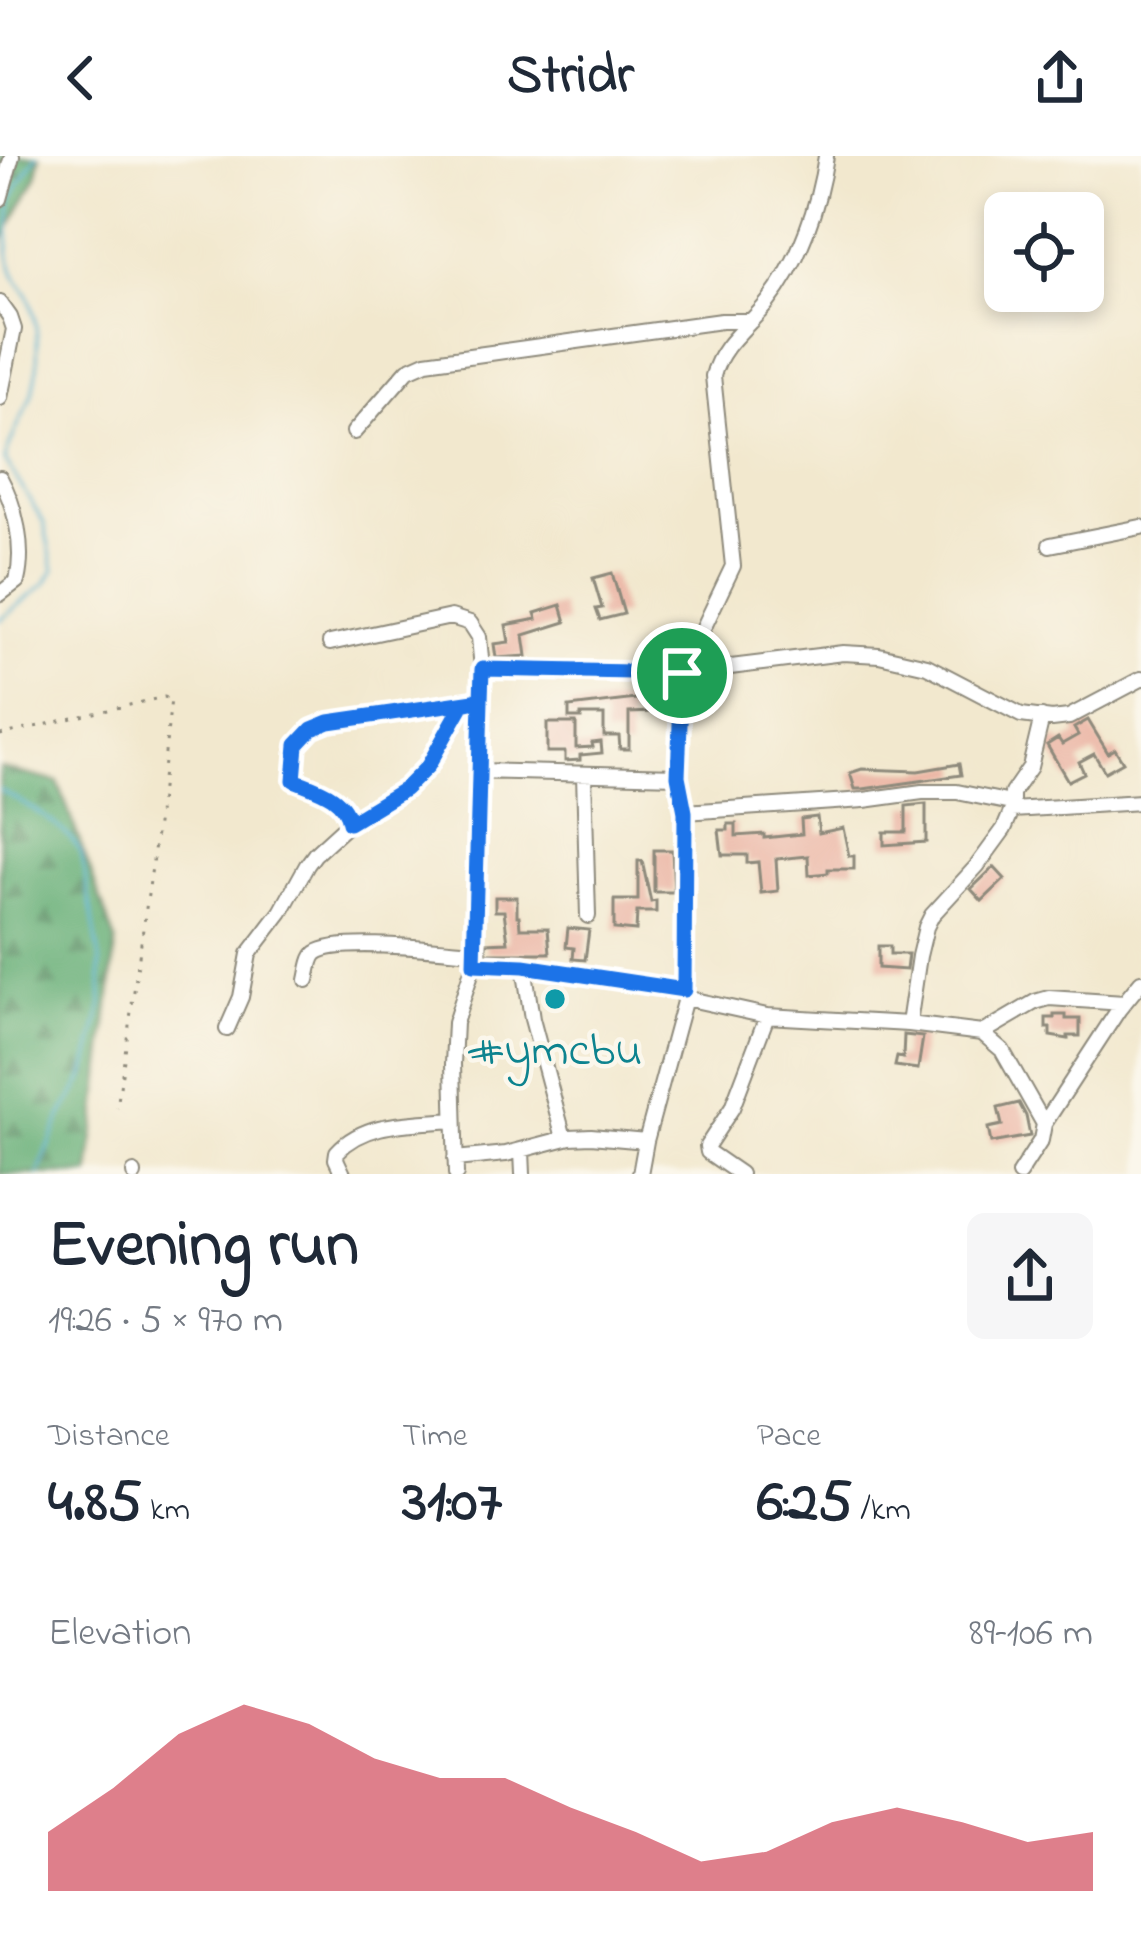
<!DOCTYPE html>
<html lang="en">
<head>
<meta charset="utf-8">
<style>
  body { margin:0; font-family:"Indie Flower",sans-serif; background:#f6f6f7; color:#1f2937; height:100vh; display:flex; flex-direction:column; font-size:45px; white-space:nowrap }
  * { box-sizing:border-box; margin:0 }
  p { font-size:39px; color:#747a83 }
  .icon { flex:none; width:66px; height:66px; fill:none; stroke:currentColor; stroke-width:2; stroke-linecap:round; stroke-linejoin:round }
  .map { position:relative; height:1018px; overflow:hidden }
  .side { display:flex; flex-direction:column; background:#fff; flex:1 }
  .side>* { flex:none }
  .fabs { position:absolute; left:984px; top:36px; display:grid; gap:24px }
  .fabs a { display:grid; place-items:center; width:120px; height:120px; border-radius:18px; background:#fff; box-shadow:0 6px 18px #0003; font-size:60px }
  .pin { position:absolute; display:grid; place-items:center; width:102px; height:102px; color:#fff; margin:-51px; border:6px solid #fff; border-radius:50%; box-shadow:0 3px 12px #0007 }
  .round { display:grid; place-items:center; flex:none; width:126px; height:126px; border-radius:18px; background:#f6f6f7 }
  .head { display:flex; align-items:center; justify-content:space-between; height:204px; padding:0 48px }
  h1 { font-size:66px; font-weight:800; line-height:90px }
  .stats { display:grid; grid-template-columns:repeat(3,1fr); gap:18px; height:204px; padding:12px 48px }
  .stats div { display:grid; align-content:center }
  .stats b { font-size:60px; font-weight:800 }
  .stats small { font-size:33px; font-weight:400 }
  .stats p { font-size:33px }
  .chart { height:336px; padding:24px 48px }
  .chart p { display:flex; justify-content:space-between }
  .chart svg { width:100%; height:216px; margin-top:12px; fill:#d1495b; opacity:.7 }
  header { display:flex; justify-content:space-between; align-items:center; height:156px; padding:0 48px; background:#fff; font-size:54px; font-weight:800 }
  .map>svg:first-child { display:block }
  .forest { fill:url(#forest-firs); stroke:#476c50; stroke-width:3 }
  .lines { fill:none; stroke-linecap:round; stroke-linejoin:round }
  .stream { stroke:#4dadcc; stroke-width:3 }
  .building { fill:#ebb5a4 }
  .minor-casing { stroke:#8e8a7c; stroke-width:18 }
  .path { stroke:#8e8a7c; stroke-width:3; stroke-dasharray:3 9; stroke-linecap:butt }
  .minor { stroke:#fff; stroke-width:14 }
  .route-casing { stroke:#fff; stroke-width:24 }
  .route { stroke:#1a73e8; stroke-width:15 }
  .culture-dot { fill:#0f9aa8; stroke:#fbf7ec; stroke-width:4.5 }
  .labels { text-anchor:middle; stroke-width:9; stroke-linejoin:round; paint-order:stroke }
  .culture-label { font-size:48px; fill:#0d838f; stroke:#fbf7ec }
</style>
</head>
<body>
<header><svg class="icon" aria-label="back" viewBox="0 0 24 24"><path d="M15 5l-7 7 7 7"/></svg>Stridr<svg class="icon" aria-label="share" viewBox="0 0 24 24"><path d="M12 15V3M7 8l5-5 5 5M5 13v7h14v-7"/></svg></header>
<div class="map">
<svg width="1141" height="1018" viewBox="0 0 1141 1018">
  <defs>
    <pattern id="forest-firs" width="22" height="20" patternUnits="userSpaceOnUse" patternTransform="scale(3)"><rect width="22" height="20" fill="#63ad75"/><path d="M5 1l3.5 6h-7zM16 11l3.5 6h-7z" fill="#528d60"/></pattern>
  </defs>
  <rect width="100%" height="100%" fill="#fbf7ec"/>
  <filter id="ink" filterUnits="userSpaceOnUse"><feTurbulence type="fractalNoise" baseFrequency=".00833" numOctaves="2"/><feDisplacementMap in="SourceGraphic" scale="24" xChannelSelector="R" yChannelSelector="G"/><feConvolveMatrix kernelMatrix="1 2 1 2 8 2 1 2 1" color-interpolation-filters="sRGB"/></filter>
  <filter id="wash" filterUnits="userSpaceOnUse"><feTurbulence type="fractalNoise" baseFrequency=".004" numOctaves="4" result="noise"/><feDisplacementMap in="SourceGraphic" scale="48" xChannelSelector="R" yChannelSelector="G"/><feGaussianBlur stdDeviation="2.7" result="paint"/><feColorMatrix in="noise" values="0 0 0 0 0 0 0 0 0 0 0 0 0 0 0 0 0 1.4 0 .05"/><feComposite in="paint" operator="in"/></filter>
  <g filter="url(#wash)">
    <rect width="100%" height="100%" fill="#f2e8ce"/>
    <path class="forest" d="M0,0H40L36,22L2,85L0,99Z
      M0,612L58,626L116,786L90,1018H0Z"/>
    <g class="lines">
      <path class="stream" d="M0,464L45,428L54,414L44,367L5,304C13,272 34,247 37,215C38,191 38,163 28,140C24,132 16,125 13,116C7,103 8,54 13,41C18,26 29,13 37,0
        M0,634C29,651 62,667 81,696L100,804L102,849L85,920L60,963L38,1018"/>
    </g>
    <g id="blocks">
      <path class="building" d="M612,417L624,458L600,464L596,453L602,452L593,422Z
        M561,449L566,466L524,479L527,500L496,502L494,488L509,486L506,469L537,463L535,457Z
        M653,541V556L629,557V593H620L619,580H604V559H581V562H569V551Z
        M1088,564L1108,597L1115,593L1123,606L1105,616L1094,598L1079,606L1084,617L1068,625L1047,589L1058,582L1062,588L1078,579L1074,572Z
        M547,567H576V592L593,591L592,587L601,586L602,597L580,599V604L565,605V596H547Z
        M959,608L961,619L863,633H855L850,617L862,613L918,615Z
        M926,648V686L884,689V676H906V650Z
        M817,661L819,677L843,672L849,700H854V713H828V717L809,719L808,700L776,703L778,735L761,737L758,706L747,707V699H722L719,674H728V668H736V680L764,678V682L802,678L801,663Z
        M654,694H672L674,736H654Z
        M638,705H642L651,746L656,745V756H637L636,775L614,773V744H638Z
        M994,711L1005,723L982,745L971,733Z
        M495,741H517V760H519L520,772H548L550,797H486V787L508,786L504,755H495Z
        M568,772L589,774L585,804L573,803L574,792L566,791Z
        M878,790H890V798H908L906,814L878,812Z
        M1054,859H1066V863H1080V880H1068V883L1050,880V872H1046V862H1054Z
        M904,879L923,881L918,913L895,910L897,901L903,902Z
        M1019,947L1026,960L1030,980L991,987L988,972L1002,969L998,952Z"/>
    </g>
  </g>
  <g filter="url(#ink)">
    <use href="#blocks" fill-opacity="0" stroke="#8e8a7c" stroke-width="3"/>
    <g class="lines">
      <defs>
        <path id="minor" d="M0,43L12,0
          M0,147L10,161L14,173L0,242
          M354,276L408,214L426,206L721,165H751
          M0,322C16,351 25,392 17,425L0,438
          M1050,389L1141,371
          M330,487L451,461L470,467L479,481L482,513L474,808L455,867L453,908L456,1018
          M482,513L682,517L843,497L879,499L927,510L1021,559L1052,563L1069,561L1141,523
          M478,615L678,620
          M584,618L588,760
          M1012,654L1141,646
          M685,656L864,644L922,636H957L1011,647
          M349,667C346,640 317,633 294,624L297,589L319,569L470,546
          M474,808L524,810L684,834
          M524,810L532,863L564,982
          M307,824C309,816 310,802 316,797C337,781 445,794 474,796
          M685,842L767,860L909,868L919,800L926,771L932,759L977,710L1004,673L1012,654V637L1030,611L1042,561
          M909,868L982,877L1002,894L1044,968L1041,984L1019,1018
          M227,873L241,841L249,798L281,756L307,709L315,698L349,667L405,633L428,610L463,548
          M982,877L1035,846L1049,842L1124,847
          M1044,968L1119,853L1141,826
          M522,995L523,1018
          M455,1003L506,998L570,981L591,980L646,985
          M134,1017V1018
          M343,1018L336,1003L337,996C366,964 413,968 453,964
          M640,1018L646,985L685,842V656L678,620L682,517L733,410L713,220C721,188 748,171 768,146C799,107 819,49 826,0
          M740,1018L708,996L707,990L732,952L767,860"/>
      </defs>
      <use href="#minor" class="minor-casing"/>
      <path class="path" d="M0,579L164,541L171,543L153,704L117,952"/>
      <use href="#minor" class="minor"/>
    </g>
  </g>
  <g class="lines" filter="url(#ink)">
    <defs>
      <path id="route" d="M682,517L482,513L481,544L463,548L428,610L405,633L349,667C345,640 316,633 294,624L297,589L312,573L329,566L481,544L474,808L524,810L684,834L685,656L678,620L682,517"/>
    </defs>
    <use href="#route" class="route-casing"/>
    <use href="#route" class="route"/>
  </g>
  <circle class="culture-dot" cx="555" cy="843" r="12"/>
  <g class="labels">
    <g class="culture-label">
      <text x="555" y="908">#ymcbu</text>
    </g>
  </g>
</svg>
<div class="fabs">
<a><svg class="icon" aria-label="locate" viewBox="0 0 24 24"><circle cx="12" cy="12" r="6"/><path d="M12 2v4M12 18v4M2 12h4M18 12h4"/></svg></a>
</div>
<div class="pin" style="left:682px;top:517px;background:#1e9e55"><svg class="icon" aria-label="arrive" viewBox="0 0 24 24"><path d="M6 21V4h12l-3 4 3 4H6"/></svg></div>
</div>
<section class="side">
<div class="head"><div><h1>Evening run</h1><p>19:26 · 5 × 970 m</p></div><a class="round"><svg class="icon" aria-label="share" viewBox="0 0 24 24"><path d="M12 15V3M7 8l5-5 5 5M5 13v7h14v-7"/></svg></a></div>
<div class="stats">
<div><p>Distance</p><b>4.85<small> km</small></b></div>
<div><p>Time</p><b>31:07</b></div>
<div><p>Pace</p><b>6:25<small> /km</small></b></div>
</div>
<div class="chart"><p><span>Elevation</span>89–106 m</p>
<svg viewBox="0 0 160 44" preserveAspectRatio="none"><path d="M0 44V32L10 23L20 12L30 6L40 10L50 17L60 21L70 21L80 27L90 32L100 38L110 36L120 30L130 27L140 30L150 34L160 32V44z"/></svg>
</div>
</section>
</body>
</html>
